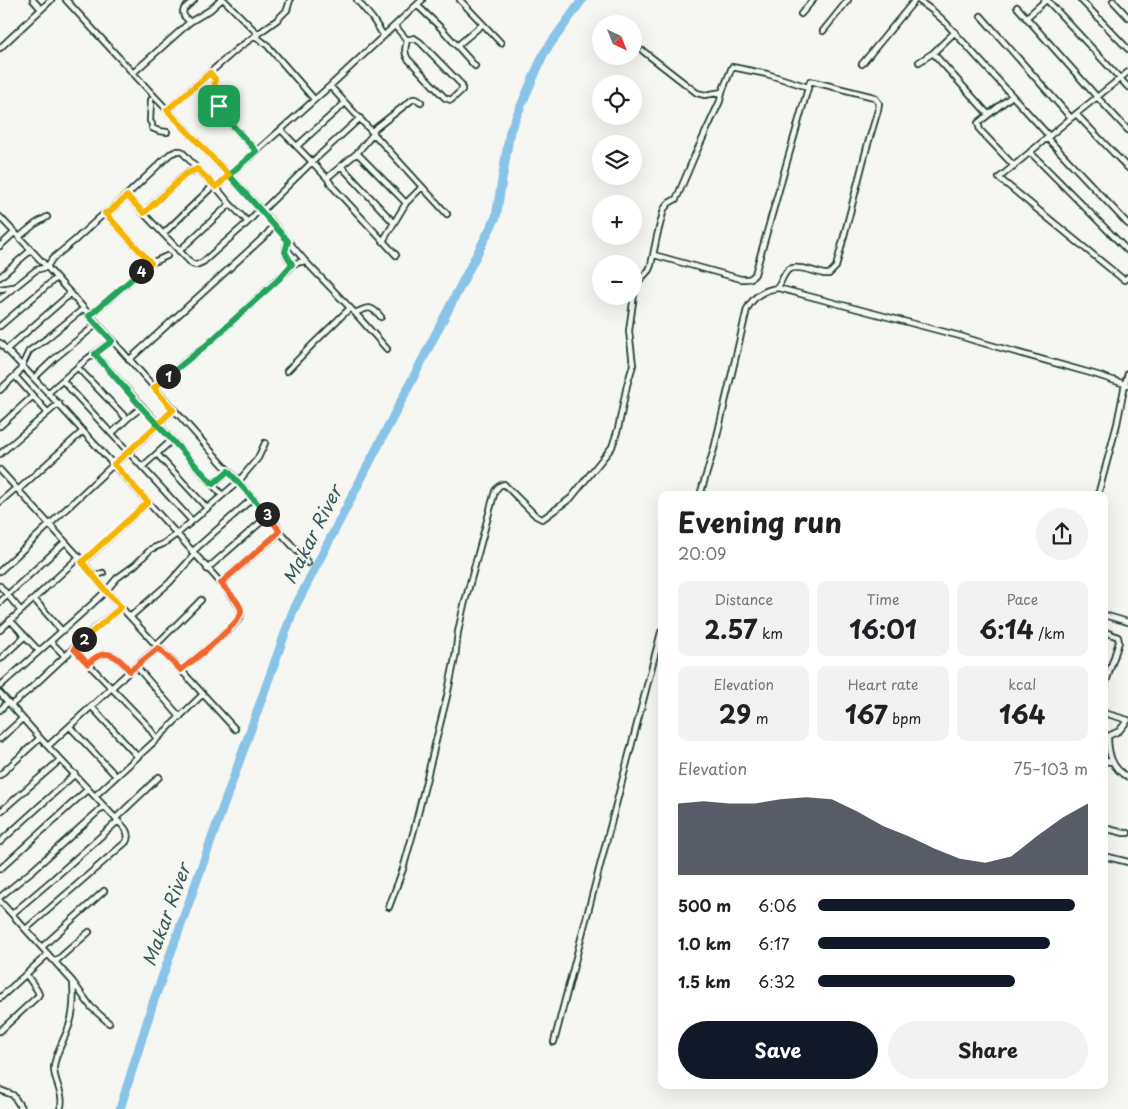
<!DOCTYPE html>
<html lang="en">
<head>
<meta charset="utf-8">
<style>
  body { margin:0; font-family:"Playpen Sans",sans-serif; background:#f2f2f2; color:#202124; height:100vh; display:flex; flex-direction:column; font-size:19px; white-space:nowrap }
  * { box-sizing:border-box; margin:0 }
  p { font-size:16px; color:#757577 }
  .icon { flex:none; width:28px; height:28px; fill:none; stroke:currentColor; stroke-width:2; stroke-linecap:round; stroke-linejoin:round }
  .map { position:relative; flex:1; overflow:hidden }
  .side { position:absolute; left:658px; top:491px; width:450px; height:598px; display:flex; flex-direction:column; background:#fff; border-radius:10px; box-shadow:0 5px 20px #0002 }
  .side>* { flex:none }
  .needle { width:32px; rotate:137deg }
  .fabs { position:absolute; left:592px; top:15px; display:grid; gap:10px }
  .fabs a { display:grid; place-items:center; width:50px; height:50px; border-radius:50%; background:#fff; box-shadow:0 5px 20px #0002; font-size:25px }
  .pin { position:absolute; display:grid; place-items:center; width:42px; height:42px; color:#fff; margin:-21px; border-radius:10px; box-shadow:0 2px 8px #0006 }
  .km { position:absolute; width:25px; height:25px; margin:-12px; border-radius:50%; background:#222; color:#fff; font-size:14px; line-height:25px; text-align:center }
  .round { display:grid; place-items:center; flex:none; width:52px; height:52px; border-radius:26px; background:#f2f2f2 }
  .headline { display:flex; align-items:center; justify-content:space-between; height:85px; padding:0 20px }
  h1 { font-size:28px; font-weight:700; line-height:38px }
  .figures { display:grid; grid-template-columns:repeat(3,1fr); gap:8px; height:85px; padding:5px 20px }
  .figures div { display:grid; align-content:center; border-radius:10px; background:#f2f2f2; text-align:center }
  .figures b { font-size:25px; font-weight:700 }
  .figures small { font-size:14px; font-weight:400 }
  .figures p { font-size:14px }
  .chart { height:140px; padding:10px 20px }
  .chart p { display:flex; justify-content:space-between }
  .chart svg { width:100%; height:90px; margin-top:5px; fill:#111827; opacity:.7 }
  .cta { display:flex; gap:10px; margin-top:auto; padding:10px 20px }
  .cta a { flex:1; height:58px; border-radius:30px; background:#111827; color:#fff; font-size:20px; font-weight:700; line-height:58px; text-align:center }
  .cta a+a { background:#f2f2f2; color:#202124 }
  ul { padding:0 20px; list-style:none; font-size:16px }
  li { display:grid; grid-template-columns:80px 60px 1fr; align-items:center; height:38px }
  li i { height:12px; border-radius:6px; background:#111827 }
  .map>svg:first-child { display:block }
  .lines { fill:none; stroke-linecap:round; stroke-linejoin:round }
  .river { stroke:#88c4e8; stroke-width:9 }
  .minor-casing { stroke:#1f3d34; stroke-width:8 }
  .minor { stroke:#f6f6f2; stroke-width:4.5 }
  .split-1-casing { stroke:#fff; stroke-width:10 }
  .split-2-casing { stroke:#fff; stroke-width:10 }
  .split-3-casing { stroke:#fff; stroke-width:10 }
  .split-4-casing { stroke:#fff; stroke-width:10 }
  .split-5-casing { stroke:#fff; stroke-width:10 }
  .split-1 { stroke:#22a559; stroke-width:6 }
  .split-2 { stroke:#f5b400; stroke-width:6 }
  .split-3 { stroke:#f0652b; stroke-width:6 }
  .split-4 { stroke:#22a559; stroke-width:6 }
  .split-5 { stroke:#f5b400; stroke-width:6 }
  .labels { text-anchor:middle; stroke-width:4; stroke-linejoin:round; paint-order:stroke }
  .water-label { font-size:18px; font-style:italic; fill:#345858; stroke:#f6f6f2 }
</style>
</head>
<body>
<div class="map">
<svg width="1128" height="1109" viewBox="0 0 1128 1109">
  <rect width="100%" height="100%" fill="#f6f6f2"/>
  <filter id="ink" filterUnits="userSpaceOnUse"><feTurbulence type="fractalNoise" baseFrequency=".02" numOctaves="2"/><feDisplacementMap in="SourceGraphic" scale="10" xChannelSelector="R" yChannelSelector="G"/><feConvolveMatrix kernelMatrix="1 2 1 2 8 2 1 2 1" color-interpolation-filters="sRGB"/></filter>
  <g filter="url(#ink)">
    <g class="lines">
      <path class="river" d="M120,1109L153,1003L293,611L496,217L510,131L544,53L582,0"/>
      <defs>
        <path id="minor" d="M33,0L41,9
          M66,0L155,97L229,175L272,222L305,261L355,313L387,349
          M224,0L258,34
          M357,0L372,18L384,36
          M460,0L501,43
          M918,0L933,11L944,21L1049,136
          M1047,0L1128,87
          M1081,0L1128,49
          M1113,1L1128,17
          M417,5L441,28L475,66
          M1017,7L1097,97L1128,130
          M801,14L813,0
          M981,16L1071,118
          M1026,18L1046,0
          M190,22L184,16L183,12L184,9L194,0
          M395,26L407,40
          M823,31L848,0
          M955,32L933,53L988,114
          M255,36L267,45L314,99
          M414,38L420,42L462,85V90L451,100L445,98L408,59C404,53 405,48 407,40Z
          M457,46L483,24
          M0,48L51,0
          M643,51L697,93L705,95L722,92
          M919,62L933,53
          M862,64L915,0
          M1128,72L1071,118L999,178L1124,280L1128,277
          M133,73L190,22L210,10L221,0
          M210,73L215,79L214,95L225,117L256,151
          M330,86L447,214
          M1012,96L978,123L980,130L1014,166
          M151,100L150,121L152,124V128L159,131L167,132
          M167,110L237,49L277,20L287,10L290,0
          M1076,114L1128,168
          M281,130L312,162L360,118
          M372,131L413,99H416L421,102
          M1047,138L1128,224
          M297,146L345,103
          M1030,152L1128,251
          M357,153L406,203
          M341,166L394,223
          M327,178L357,153L374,133
          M127,196L192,264L196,265L203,262L248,222L230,204
          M262,211L312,162L327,178L333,187L396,255
          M105,213L151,263
          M143,213L186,174L197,169
          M0,217L47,267L276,524L279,530V533L221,583
          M248,222L260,209
          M163,234L214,185
          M19,237L35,224L47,217
          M383,241L406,203L422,187
          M0,246L15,232
          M179,251L230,204L216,187L330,86L422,0
          M654,255L741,279C747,279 751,280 755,274L810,81L874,97L879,103L878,110L867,147L836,267L829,274H824C816,272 795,264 788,270C783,275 781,282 778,288
          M292,264L305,261
          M0,277L31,250
          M0,289L13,287
          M0,299L36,270L47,267L52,259L74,241L97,220L105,213L109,212L170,154L177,151H181L186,156L197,169L216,187
          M355,313C368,307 371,305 381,317
          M89,316L151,263L167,256
          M0,326L56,278
          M112,341L87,359L48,393L177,534L221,583L240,607L241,614L240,618L228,631L181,670
          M0,343L48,393
          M6,350L70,294
          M95,354L222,495
          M129,360L267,234L274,225
          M78,368L127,419
          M287,371L313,344L350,308
          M1128,373L1125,384L1128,385
          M15,376L33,396
          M34,378L54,359L97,324
          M63,381L192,521
          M154,388L182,364L210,342L289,269L292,264C285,254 283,253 288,241
          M0,390L19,372L29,351L46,339L83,309
          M0,426L33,396L47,412
          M112,433L127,419L142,407
          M0,454L59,403
          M157,454L207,508
          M142,467L172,440
          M0,470L79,557L106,591L156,645L181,670L235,729
          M213,484L228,471
          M18,490L83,431
          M700,495L714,449L747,309C754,296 763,290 778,288L960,336L976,341L1094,374L1125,384L1117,424L1098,495
          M0,502L16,488
          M279,531L308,563
          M192,552L253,498
          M83,562L148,502
          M207,569L269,515
          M0,571L114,464L129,452L173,410
          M95,577L98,575L103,573
          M0,586L21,611
          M34,599L62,631
          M0,602L65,542
          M1104,615L1128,622
          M130,617L169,583L195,554
          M10,620L39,651
          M0,630L23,609L79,557
          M51,642L65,656
          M156,645L201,600
          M74,649L147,725L157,739
          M0,659L25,636
          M88,664C105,646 117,655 130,671
          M136,666L180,717
          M0,686L90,606L106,591L117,578L135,565L151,549L163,544L177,534L238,482L258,458L265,443
          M1104,688L1119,642L1118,637L1108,633
          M0,693L40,738L118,821C124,827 131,833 126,842L26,929
          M11,705L29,690L93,630L121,607
          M92,707L137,756
          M0,710L8,702
          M1104,713L1128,720L1119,731L1104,738
          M70,727L116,776
          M1108,736C1108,754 1112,769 1128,777
          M0,739L22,719
          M48,746L130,671L158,647
          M1104,761L1112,762
          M0,775L40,738
          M95,796L157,739L203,694
          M0,812L60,760
          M116,818L159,777
          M1104,828L1124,833H1128
          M0,842L75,774
          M1104,856L1128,862
          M0,869L88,789
          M0,897L32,871L104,806
          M0,901L73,982L91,1007L109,1023
          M389,907L403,869L414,830L447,696L455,658L458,632L463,609L495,491L499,486L504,484L536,516L542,519L544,518L571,498L612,447L618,429L627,385L633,365L629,331L635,287L639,281L649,270L651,265L657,236L664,209L669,203L676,199L678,195L695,155L720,101L722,92L732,67L767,74L808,87
          M12,914L52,880L118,821
          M42,947L104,891
          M55,962L89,932
          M0,998L48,954
          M0,1031L38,996L39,994L37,990L26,974
          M554,1042C590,906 624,769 661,632
          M0,1090L13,1095L22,1109
          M60,1109C66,1096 53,1081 54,1067C55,1053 66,1037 70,1023C74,1010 74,996 73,983"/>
      </defs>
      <use href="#minor" class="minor-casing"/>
      <use href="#minor" class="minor"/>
    </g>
  </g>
  <g class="lines" filter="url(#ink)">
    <defs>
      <path id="split-1" d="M168,376L210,342L227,326L279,279L292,264L285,252L288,241L229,175L256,151L225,117L219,106"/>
      <path id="split-2" d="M84,639L121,607L106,591L82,562L148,502L114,464L128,452L173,410L154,388L168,376"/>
      <path id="split-3" d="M84,639L74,649L88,664C105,646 117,655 130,671L158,648L181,670C192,661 242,623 241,611C241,603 226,590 221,583L278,533L279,530L267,514"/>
      <path id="split-4" d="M141,271L89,316L112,341L95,354L142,408L213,484L228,471L267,514"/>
      <path id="split-5" d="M141,271L151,263L105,213L109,212L127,196L144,213L186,174L197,169L216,187L229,175L167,110L210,73L215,79L214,95L219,106"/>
    </defs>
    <use href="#split-1" class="split-1-casing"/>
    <use href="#split-2" class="split-2-casing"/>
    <use href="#split-3" class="split-3-casing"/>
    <use href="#split-4" class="split-4-casing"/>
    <use href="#split-5" class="split-5-casing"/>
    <use href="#split-1" class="split-1"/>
    <use href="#split-2" class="split-2"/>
    <use href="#split-3" class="split-3"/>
    <use href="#split-4" class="split-4"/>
    <use href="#split-5" class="split-5"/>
  </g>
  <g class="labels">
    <g class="water-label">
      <text transform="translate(313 535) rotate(-63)" y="6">Makar River</text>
      <text transform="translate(167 915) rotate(-70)" y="6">Makar River</text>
    </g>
  </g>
</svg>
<div class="fabs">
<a><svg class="needle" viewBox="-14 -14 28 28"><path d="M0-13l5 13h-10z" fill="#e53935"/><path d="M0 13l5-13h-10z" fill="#757577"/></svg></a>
<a><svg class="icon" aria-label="locate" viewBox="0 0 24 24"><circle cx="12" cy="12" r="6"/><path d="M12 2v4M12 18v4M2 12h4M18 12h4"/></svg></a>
<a><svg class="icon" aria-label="layers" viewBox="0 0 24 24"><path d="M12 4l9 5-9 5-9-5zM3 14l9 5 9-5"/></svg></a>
<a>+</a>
<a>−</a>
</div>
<div class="pin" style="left:219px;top:106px;background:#1e9e55"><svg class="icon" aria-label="arrive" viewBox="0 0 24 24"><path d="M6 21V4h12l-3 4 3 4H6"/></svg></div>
<b class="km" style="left:168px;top:376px">1</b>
<b class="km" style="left:84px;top:639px">2</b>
<b class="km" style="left:267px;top:514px">3</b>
<b class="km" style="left:141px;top:271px">4</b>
<section class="side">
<div class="headline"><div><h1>Evening run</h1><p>20:09</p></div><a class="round"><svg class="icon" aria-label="share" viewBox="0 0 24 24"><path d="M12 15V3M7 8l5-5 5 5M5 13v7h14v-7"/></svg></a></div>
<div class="figures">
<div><p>Distance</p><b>2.57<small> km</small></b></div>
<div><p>Time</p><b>16:01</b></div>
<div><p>Pace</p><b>6:14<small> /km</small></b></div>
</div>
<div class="figures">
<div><p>Elevation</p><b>29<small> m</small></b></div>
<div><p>Heart rate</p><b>167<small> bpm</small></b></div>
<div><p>kcal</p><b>164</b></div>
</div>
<div class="chart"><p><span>Elevation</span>75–103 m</p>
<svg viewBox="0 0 160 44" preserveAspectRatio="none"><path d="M0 44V9L10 8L20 9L30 9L40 7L50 6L60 7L70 13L80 20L90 25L100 31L110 36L120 38L130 35L140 25L150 16L160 9V44z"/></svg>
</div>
<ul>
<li><b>500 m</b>6:06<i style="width:95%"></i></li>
<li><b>1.0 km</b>6:17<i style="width:86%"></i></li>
<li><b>1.5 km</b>6:32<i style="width:73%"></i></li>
</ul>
<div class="cta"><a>Save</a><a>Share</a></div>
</section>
</div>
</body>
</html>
